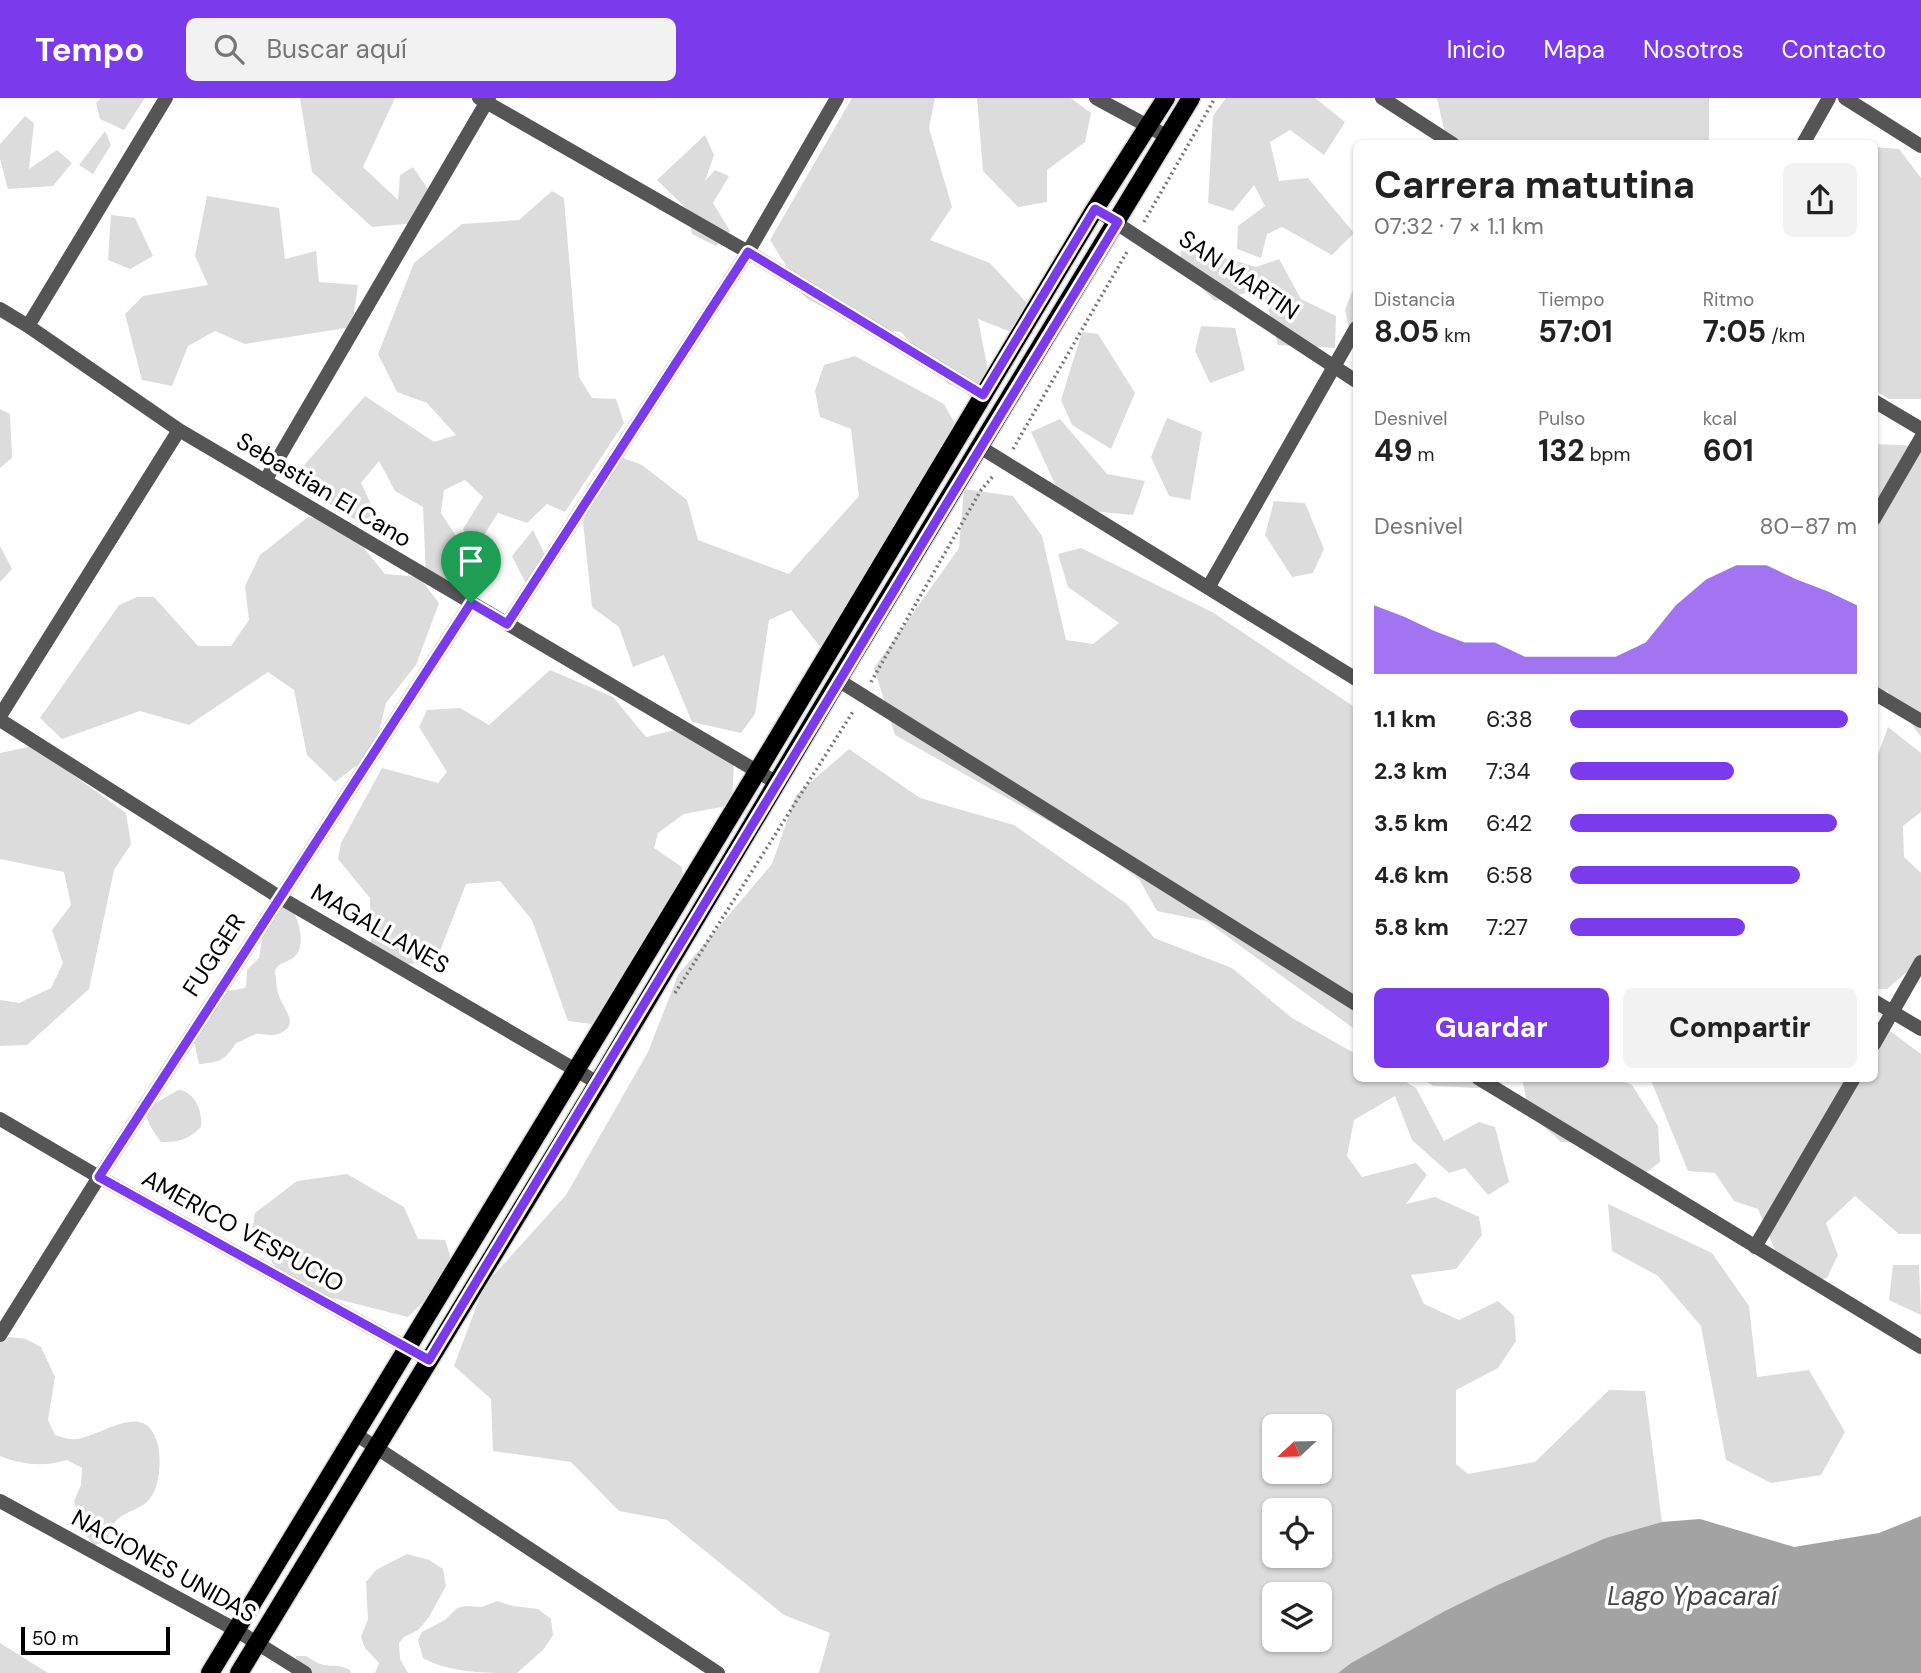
<!DOCTYPE html>
<html lang="es">
<head>
<meta charset="utf-8">
<style>
  body { margin:0; font-family:"DM Sans",sans-serif; background:#f2f2f2; color:#222; height:100vh; display:flex; flex-direction:column; font-size:26px; white-space:nowrap }
  * { box-sizing:border-box; margin:0 }
  p { font-size:23px; color:#767676 }
  .icon { flex:none; width:38px; height:38px; fill:none; stroke:currentColor; stroke-width:2; stroke-linecap:round; stroke-linejoin:round }
  .map { position:relative; flex:1; overflow:hidden }
  .sheet { position:absolute; left:1353px; top:42px; width:525px; height:942px; display:flex; flex-direction:column; background:#fff; border-radius:10px; box-shadow:0 2px 5px #0004 }
  .sheet>* { flex:none }
  .needle { width:46px; rotate:248deg }
  .controls { position:absolute; left:1262px; top:1316px; display:grid; gap:14px }
  .controls a { display:grid; place-items:center; width:70px; height:70px; border-radius:10px; background:#fff; box-shadow:0 2px 5px #0004; font-size:35px }
  .scale { position:absolute; left:21px; bottom:18px; width:149px; box-sizing:border-box; padding-left:7px; border:4px solid #000; border-top:0; font-size:19px; line-height:24px; white-space:nowrap; color:#000; -webkit-text-stroke:5px #fff; paint-order:stroke }
  .pin { position:absolute; display:grid; place-items:center; width:60px; height:60px; color:#fff; margin:-72px -30px; border-radius:50% 50% 50% 0; rotate:-45deg; box-shadow:0 0 7px #0007 }
  .pin .icon { rotate:45deg }
  .round { display:grid; place-items:center; flex:none; width:74px; height:74px; border-radius:10px; background:#f2f2f2 }
  .head { display:flex; align-items:center; justify-content:space-between; height:119px; padding:0 21px }
  h1 { font-size:38px; font-weight:700; line-height:52px }
  .stats { display:grid; grid-template-columns:repeat(3,1fr); gap:10px; height:119px; padding:7px 21px }
  .stats div { display:grid; align-content:center }
  .stats b { font-size:30px; font-weight:700 }
  .stats small { font-size:19px; font-weight:400 }
  .stats p { font-size:19px }
  .chart { height:196px; padding:14px 21px }
  .chart p { display:flex; justify-content:space-between }
  .chart svg { width:100%; height:126px; margin-top:7px; fill:#7c3aed; opacity:.7 }
  .button { display:flex; gap:14px; margin-top:auto; padding:14px 21px }
  .button a { flex:1; height:80px; border-radius:10px; background:#7c3aed; color:#fff; font-size:28px; font-weight:700; line-height:80px; text-align:center }
  .button a+a { background:#f2f2f2; color:#222 }
  ul { padding:0 21px; list-style:none; font-size:23px }
  li { display:grid; grid-template-columns:112px 84px 1fr; align-items:center; height:52px }
  li i { height:18px; border-radius:9px; background:#7c3aed }
  header { display:flex; align-items:center; gap:42px; box-sizing:border-box; height:98px; padding:0 35px; background:#7c3aed; color:#fff }
  header strong { font-size:33px }
  nav { display:flex; gap:38px; margin-inline-start:auto; font-size:24px }
  .search { width:490px; height:63px; background:#f2f2f2; display:flex; align-items:center; gap:18px; box-sizing:border-box; padding:0 24px; border-radius:10px; color:#767676; font-size:26px }
  .map>svg:first-child { display:block }
  .green { fill:#dcdcdc; fill-rule:evenodd }
  .water { fill:#a3a3a3 }
  .lines { fill:none; stroke-linecap:round; stroke-linejoin:round }
  .primary-casing { stroke:#dbdbdb; stroke-width:21 }
  .path { stroke:#777; stroke-width:3.5; stroke-dasharray:2 3.5; stroke-linecap:butt }
  .minor { stroke:#555; stroke-width:14 }
  .primary { stroke:#000; stroke-width:18 }
  .route-casing { stroke:#fff; stroke-width:14 }
  .route { stroke:#7c3aed; stroke-width:9 }
  .labels { text-anchor:middle; stroke-width:7; stroke-linejoin:round; paint-order:stroke }
  .street-label { font-size:24px; fill:#000; stroke:#fff }
  .water-label { font-size:26px; font-style:italic; fill:#444; stroke:#fff }
</style>
</head>
<body>
<header>
<strong>Tempo</strong>
<div class="search"><svg class="icon" aria-label="search" viewBox="0 0 24 24"><circle cx="10" cy="10" r="6"/><path d="M15 15l6 6"/></svg>Buscar aquí</div>
<nav><a>Inicio</a><a>Mapa</a><a>Nosotros</a><a>Contacto</a></nav>
</header>
<div class="map">
<svg width="1921" height="1575" viewBox="0 0 1921 1575">
  <rect width="100%" height="100%" fill="#fff"/>
  <path class="green" d="M101,0H145L124,32L100,21L96,5Z
    M300,0H395L363,69L398,102L400,77L413,69L434,100L414,125L372,129L312,74Z
    M852,0H935L929,30L952,109L930,142L990,165L1035,214L1021,238L978,221L990,283L979,293L948,286L901,234L865,231L806,200L770,142Z
    M977,0H1071L1091,15L1085,44L1047,72V104L1018,109L983,73Z
    M1226,0H1315L1345,24L1324,57L1290,32L1270,44L1279,83L1308,80L1354,135L1332,157L1282,129L1267,136L1261,160L1237,151L1238,128L1265,108L1254,87L1233,113L1208,105L1213,18Z
    M1437,0H1709V45H1452L1446,40Z
    M25,18L34,25L29,71L57,52L72,65L53,88L8,91L0,61V46Z
    M105,33L111,47L93,76L79,67Z
    M705,37L714,57L705,83L715,72L729,78L713,105L730,133L716,148L692,136L687,111L657,82Z
    M1874,49L1899,51L1921,80V301H1889L1874,292Z
    M552,93L564,100L579,279L592,300L616,301L624,325L565,414L547,406L527,425L498,415L475,451L463,431L483,399L465,382L444,392L441,415L471,461L449,483L426,477L423,409L395,393L379,363L361,385L388,442L291,382L365,298L434,344L456,337L427,305L397,294L378,256L414,165L462,126L519,122Z
    M207,98L279,110L285,161L316,153L319,184L358,187L352,229L245,246L215,233L188,248L172,288L142,282L125,216L143,198L208,187L195,158Z
    M111,117L135,120L153,158L130,171L108,162Z
    M1181,146L1256,169L1279,161L1301,201L1336,218L1335,250L1278,247L1267,206L1246,195L1215,203L1180,169Z
    M1356,184V265L1345,212Z
    M1201,228L1235,230L1245,272L1210,285L1195,253Z
    M1082,234L1098,236L1135,295L1111,351L1072,327L1061,302Z
    M855,258L944,306L963,340L953,371L899,432L867,510L844,516L822,551L791,512L769,522L755,616L741,635L692,624L664,557L633,569L619,529L592,509L583,424L603,367L618,358L642,367L687,402L698,442L789,476L859,398L851,331L820,319L815,293L824,267Z
    M0,311L10,316L12,360L0,370Z
    M1167,320L1202,334L1190,402L1169,398L1151,359Z
    M1060,321L1107,376L1145,383L1133,417L1081,412L1060,397L1031,334Z
    M1874,346L1919,348L1921,350V639L1887,593H1874Z
    M964,391L1013,398L1042,438L1066,542L1093,546L1119,525L1068,489L1058,456L1081,450L1212,514L1356,610V932L1206,823L1157,813L1139,781L1094,749L895,637L874,570L959,450Z
    M1274,403L1305,405L1324,451L1313,475L1292,479L1265,437Z
    M308,419L342,423L385,476L419,479L439,505L416,567L386,605L374,654L335,684L307,657L294,592L268,574L189,627L140,613L62,641L40,620L119,507L137,499H154L198,548H231L249,522L245,488L260,457Z
    M533,432L551,469L525,484L512,458Z
    M0,448L12,471L0,484Z
    M550,572L613,599L646,639L679,631L734,663L732,707L684,716L658,735L654,750L682,769L685,799L635,896L600,927L568,923L532,822L500,783L466,786L436,863L401,867L371,849L370,800L338,761L341,745L382,670L438,685L447,674L419,629L427,612L460,610L489,627Z
    M1888,629L1921,655V714L1903,728L1904,759L1921,775V862L1887,891H1874V667Z
    M33,648L126,715L131,746L114,772L89,891L27,947L0,948V902L19,905L51,890L63,865L52,832L71,807L64,774L0,761V655Z
    M849,651L920,700L1014,727L1127,806L1154,840L1232,870L1292,920L1356,956V980H1399L1416,990L1444,1043L1479,1024L1495,1029L1509,1084L1488,1097L1465,1070L1449,1075L1412,1042L1395,998L1354,1022L1347,1058L1362,1079L1416,1065L1427,1077L1406,1106L1435,1099L1479,1119L1482,1137L1456,1171L1411,1177L1424,1206L1459,1222L1498,1203L1514,1218L1516,1243L1498,1270L1456,1292V1366L1468,1376L1535,1364L1609,1292L1645,1293L1662,1424C1552,1457 1451,1509 1351,1565L1338,1575H819L830,1535L784,1517L667,1422L619,1413L571,1364L493,1353L491,1301L454,1268L484,1188L566,1097L648,954L678,877L772,766L796,697ZM1274,1328H1320V1374H1274ZM1274,1412H1320V1458H1274ZM1274,1496H1320V1542H1274Z
    M284,809L293,812C299,825 307,849 293,860C286,865 280,864 275,872C276,882 276,891 280,900C284,912 301,927 278,936C270,939 263,935 256,936C250,938 242,943 236,945C224,963 221,964 199,966L193,939L222,894C231,891 238,893 246,889L247,872L259,860L263,834L276,811Z
    M1874,921L1921,956V1136H1899L1855,1098L1826,1125L1838,1157L1827,1180L1802,1186L1781,1167L1758,1111L1734,1103L1715,1075L1688,1073L1650,980H1874Z
    M1422,980H1500L1501,991L1433,988Z
    M1522,980H1615L1632,987L1658,1028L1660,1064L1640,1079L1593,1044H1561L1529,1015Z
    M178,992C195,993 203,1014 201,1029C188,1042 179,1044 161,1044C135,1009 147,1011 178,992Z
    M347,1076L404,1109L418,1141L445,1142L455,1172L408,1219L289,1189L252,1134L255,1115L297,1083Z
    M1608,1106L1712,1155L1749,1208L1757,1279L1809,1272L1845,1334L1821,1377L1771,1385L1726,1362L1701,1228L1658,1178L1612,1153Z
    M1893,1167H1919L1921,1217L1889,1202Z
    M9,1239L26,1241L41,1249L55,1279L48,1322L55,1337C62,1339 69,1342 76,1341C105,1337 146,1300 158,1347C161,1361 160,1383 153,1396C145,1412 124,1412 114,1425C111,1428 110,1436 108,1440L94,1448L84,1434L74,1403L81,1387L82,1370L67,1362C44,1369 22,1367 0,1358V1244Z
    M407,1456L429,1462L443,1471L446,1488L429,1519L418,1532L404,1539L399,1545L400,1561L408,1575H375L379,1565L365,1550L361,1539L368,1521L366,1484L376,1472Z
    M497,1503L513,1508L538,1511L551,1521L553,1537L544,1551L517,1575C485,1575 450,1575 423,1560L418,1542L422,1534L445,1522L457,1510L465,1508L482,1509Z
    M0,1545L48,1575H0Z
    M296,1558H306C330,1575 331,1562 350,1572L351,1575H297Z"/>
  <path class="water" d="M1921,1418V1575H1338L1351,1565L1445,1513L1500,1486L1606,1440L1662,1424L1700,1421L1794,1449L1879,1435Z"/>
  <g class="lines">
    <defs>
      <path id="primary" d="M210,1575L757,674L1095,111L1166,0
        M239,1575L598,985L838,582L1191,0"/>
    </defs>
    <use href="#primary" class="primary-casing"/>
    <path class="path" d="M1144,124L1215,0
      M1013,351L1128,152
      M871,584L981,392L994,377
      M675,895L854,612"/>
    <path class="minor" d="M479,0L748,154L983,297
      M1096,0L1168,39
      M1382,0L1453,46
      M1845,0L1921,48
      M1803,46L1829,0
      M1095,111L1356,283
      M0,211L28,228L179,332L777,685
      M28,228L166,0
      M1874,303L1921,331
      M980,349L1356,581
      M265,383L489,0
      M1874,421L1921,340
      M1208,490L1356,230
      M507,526L748,154L837,0
      M838,582L1356,906
      M1874,595L1921,623
      M0,618L179,332
      M0,622L279,799L598,985
      M1874,903L1921,931
      M1874,946L1921,864
      M1478,980L1921,1249
      M0,1021L99,1079L429,1262
      M1755,1149L1854,980
      M0,1237L99,1079L471,505
      M354,1335L718,1575
      M0,1403L236,1532L305,1575"/>
    <use href="#primary" class="primary"/>
  </g>
  <g class="lines">
    <defs>
      <path id="route" d="M1095,111L1118,124C886,502 660,884 429,1262L99,1079L471,505L507,526L748,154L983,297Z"/>
    </defs>
    <use href="#route" class="route-casing"/>
    <use href="#route" class="route"/>
  </g>
  <g class="labels">
    <g class="street-label">
      <text transform="translate(1239 177) rotate(34)" y="8">SAN MARTIN</text>
      <text transform="translate(324 392) rotate(31)" y="8">Sebastian El Cano</text>
      <text transform="translate(380 831) rotate(30)" y="8">MAGALLANES</text>
      <text transform="translate(214 857) rotate(-57)" y="8">FUGGER</text>
      <text transform="translate(243 1133) rotate(29)" y="8">AMERICO VESPUCIO</text>
      <text transform="translate(164 1468) rotate(29)" y="8">NACIONES UNIDAS</text>
    </g>
    <g class="water-label">
      <text x="1692" y="1507">Lago Ypacaraí</text>
    </g>
  </g>
</svg>
<div class="controls">
<a><svg class="needle" viewBox="-14 -14 28 28"><path d="M0-13l5 13h-10z" fill="#e53935"/><path d="M0 13l5-13h-10z" fill="#767676"/></svg></a>
<a><svg class="icon" aria-label="locate" viewBox="0 0 24 24"><circle cx="12" cy="12" r="6"/><path d="M12 2v4M12 18v4M2 12h4M18 12h4"/></svg></a>
<a><svg class="icon" aria-label="layers" viewBox="0 0 24 24"><path d="M12 4l9 5-9 5-9-5zM3 14l9 5 9-5"/></svg></a>
</div>
<div class="scale">50 m</div>
<div class="pin" style="left:471px;top:505px;background:#1e9e55"><svg class="icon" aria-label="arrive" viewBox="0 0 24 24"><path d="M6 21V4h12l-3 4 3 4H6"/></svg></div>
<section class="sheet">
<div class="head"><div><h1>Carrera matutina</h1><p>07:32 · 7 × 1.1 km</p></div><a class="round"><svg class="icon" aria-label="share" viewBox="0 0 24 24"><path d="M12 15V3M7 8l5-5 5 5M5 13v7h14v-7"/></svg></a></div>
<div class="stats">
<div><p>Distancia</p><b>8.05<small> km</small></b></div>
<div><p>Tiempo</p><b>57:01</b></div>
<div><p>Ritmo</p><b>7:05<small> /km</small></b></div>
</div>
<div class="stats">
<div><p>Desnivel</p><b>49<small> m</small></b></div>
<div><p>Pulso</p><b>132<small> bpm</small></b></div>
<div><p>kcal</p><b>601</b></div>
</div>
<div class="chart"><p><span>Desnivel</span>80–87 m</p>
<svg viewBox="0 0 160 44" preserveAspectRatio="none"><path d="M0 44V20L10 24L20 29L30 33L40 33L50 38L60 38L70 38L80 38L90 33L100 20L110 11L120 6L130 6L140 11L150 15L160 20V44z"/></svg>
</div>
<ul>
<li><b>1.1 km</b>6:38<i style="width:97%"></i></li>
<li><b>2.3 km</b>7:34<i style="width:57%"></i></li>
<li><b>3.5 km</b>6:42<i style="width:93%"></i></li>
<li><b>4.6 km</b>6:58<i style="width:80%"></i></li>
<li><b>5.8 km</b>7:27<i style="width:61%"></i></li>
</ul>
<div class="button"><a>Guardar</a><a>Compartir</a></div>
</section>
</div>
</body>
</html>
